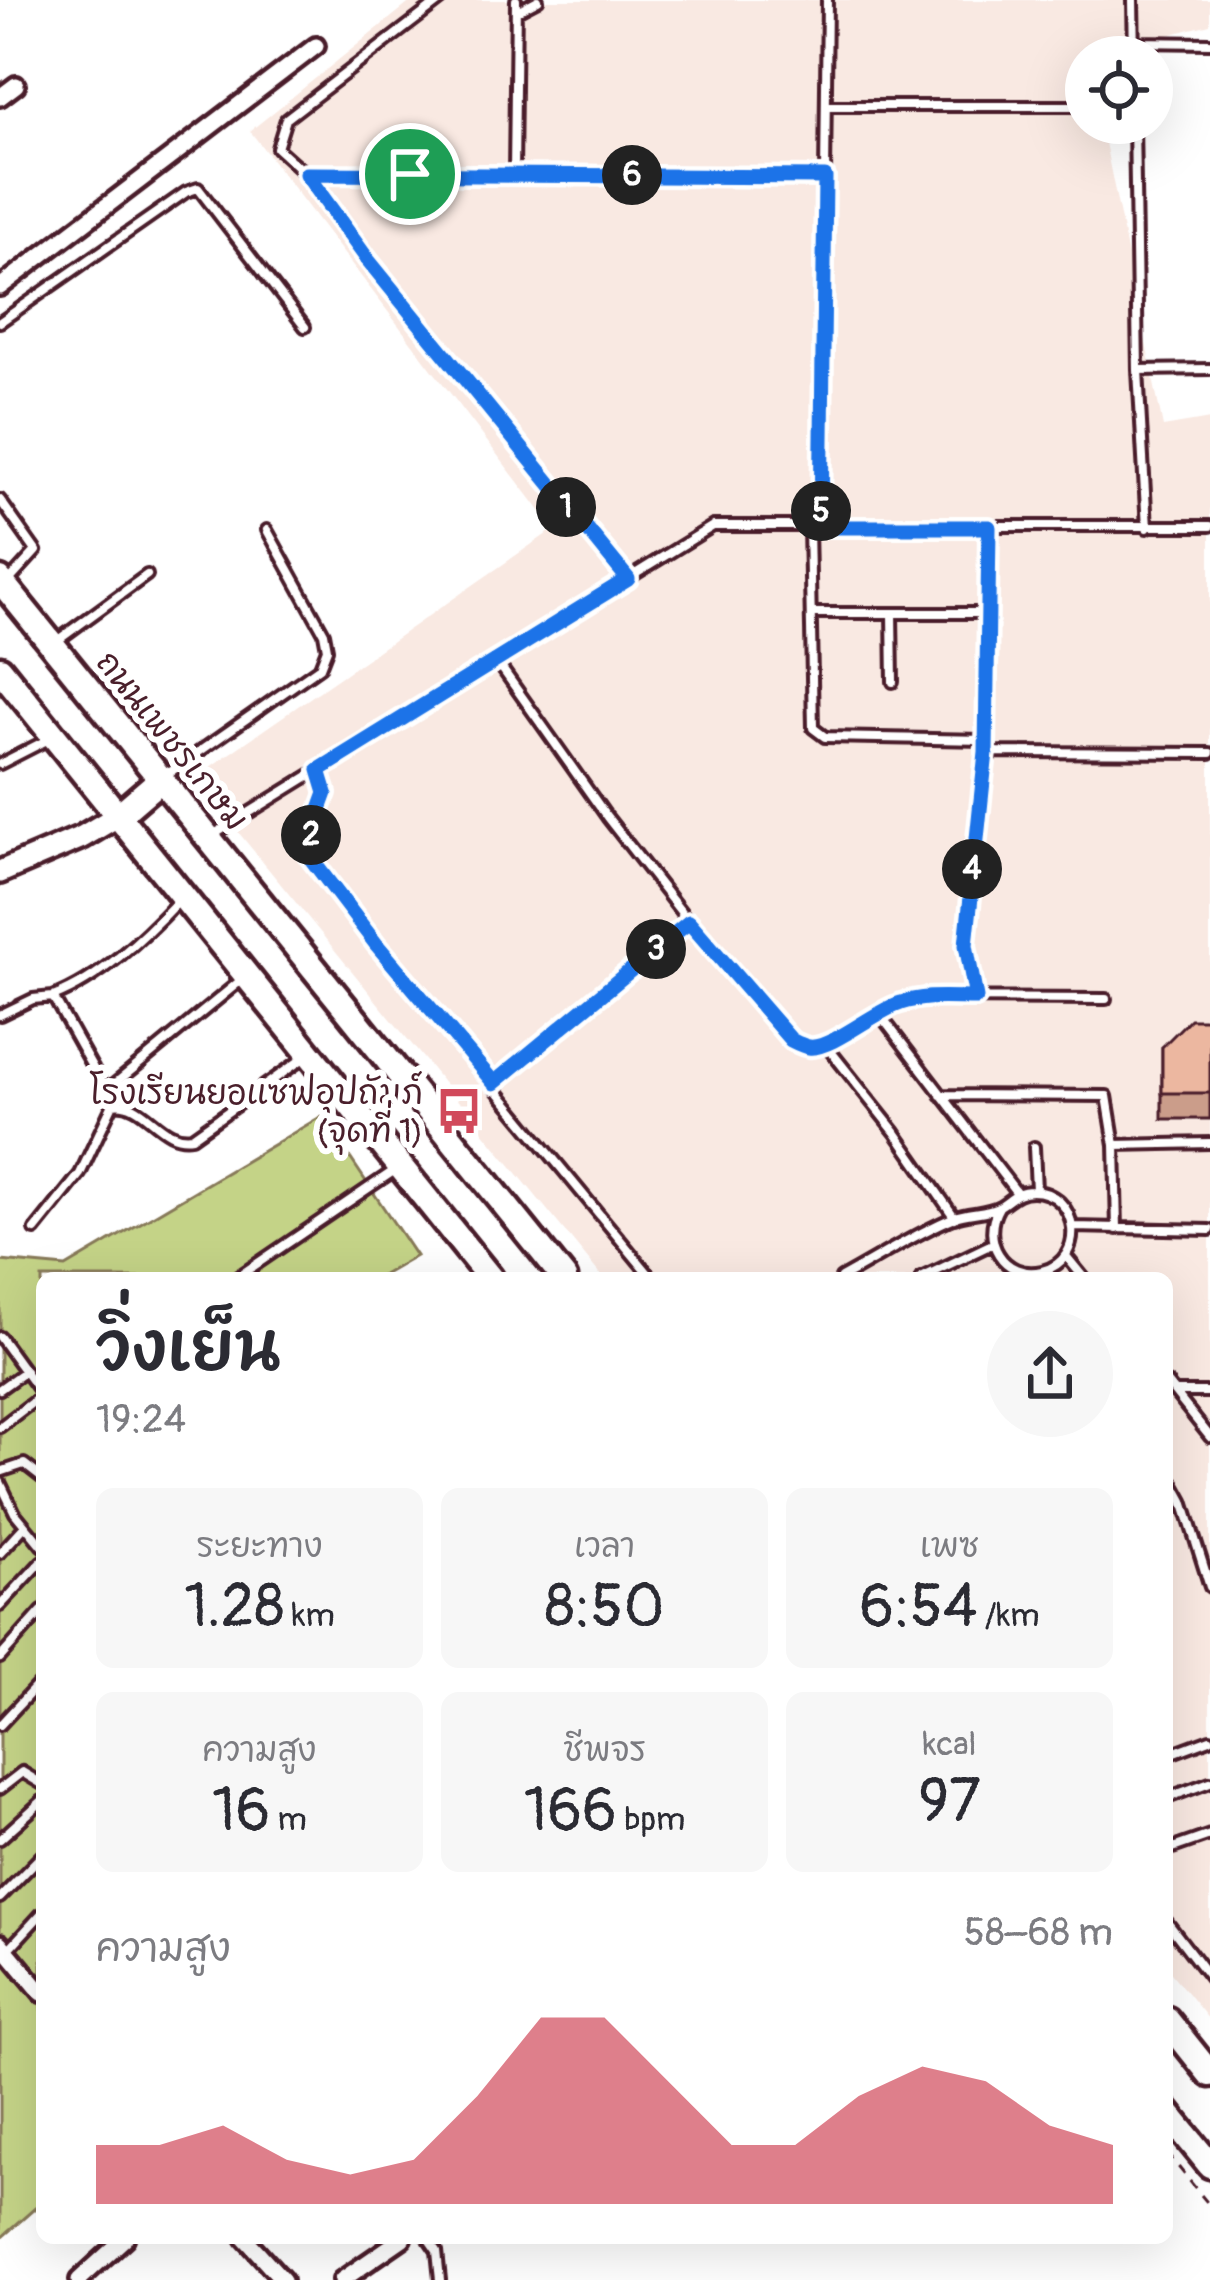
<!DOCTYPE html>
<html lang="th">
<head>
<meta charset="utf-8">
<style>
  body { margin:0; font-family:Pangolin,"Playpen Sans Thai",sans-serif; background:#f7f7f7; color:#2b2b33; height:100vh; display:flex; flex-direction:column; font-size:45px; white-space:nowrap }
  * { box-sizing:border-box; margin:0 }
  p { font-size:39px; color:#7c7c81 }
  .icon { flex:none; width:66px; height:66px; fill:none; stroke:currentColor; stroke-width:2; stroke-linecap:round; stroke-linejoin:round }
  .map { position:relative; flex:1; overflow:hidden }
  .panel { position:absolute; left:36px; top:1272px; width:1137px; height:972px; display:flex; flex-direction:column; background:#fff; border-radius:18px; box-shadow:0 12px 48px #0002 }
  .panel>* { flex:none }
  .fabs { position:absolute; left:1065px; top:36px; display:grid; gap:24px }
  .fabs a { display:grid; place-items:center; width:108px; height:108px; border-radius:50%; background:#fff; box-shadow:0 12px 48px #0002; font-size:60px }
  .pin { position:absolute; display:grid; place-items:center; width:102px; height:102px; color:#fff; margin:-51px; border:6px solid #fff; border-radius:50%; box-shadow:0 3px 12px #0007 }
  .km { position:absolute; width:60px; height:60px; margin:-30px; border-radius:50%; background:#222; color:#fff; font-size:33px; line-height:60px; text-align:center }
  .round { display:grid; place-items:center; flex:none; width:126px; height:126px; border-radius:63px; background:#f7f7f7 }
  .overview { display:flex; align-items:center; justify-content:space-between; height:204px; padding:0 60px }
  h1 { font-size:66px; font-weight:600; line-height:90px }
  .metrics { display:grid; grid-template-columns:repeat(3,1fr); gap:18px; height:204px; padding:12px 60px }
  .metrics div { display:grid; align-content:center; border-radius:18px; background:#f7f7f7; text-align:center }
  .metrics b { font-size:60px; font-weight:600 }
  .metrics small { font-size:33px; font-weight:400 }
  .metrics p { font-size:33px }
  .chart { height:336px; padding:24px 60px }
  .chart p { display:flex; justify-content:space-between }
  .chart svg { width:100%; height:216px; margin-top:12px; fill:#d1495b; opacity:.7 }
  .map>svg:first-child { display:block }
  .built { fill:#f9e9e2 }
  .green { fill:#c4d387; stroke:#877959; stroke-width:3 }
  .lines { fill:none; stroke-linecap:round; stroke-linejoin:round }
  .service-casing { stroke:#4a1f2b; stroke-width:16 }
  .minor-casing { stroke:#4a1f2b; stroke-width:24 }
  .tertiary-casing { stroke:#4a1f2b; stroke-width:30 }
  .primary-casing { stroke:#4a1f2b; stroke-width:33 }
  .path { stroke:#4a1f2b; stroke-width:3; stroke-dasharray:9 9; stroke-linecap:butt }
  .service { stroke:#fff; stroke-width:8 }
  .minor { stroke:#fff; stroke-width:15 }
  .tertiary { stroke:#fff; stroke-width:21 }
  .primary { stroke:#fff; stroke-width:24 }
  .wall { fill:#cb9d8a; stroke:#4a1f2b; stroke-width:3 }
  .building { fill:#ecb7a0; stroke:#4a1f2b; stroke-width:3 }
  .route-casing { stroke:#fff; stroke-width:24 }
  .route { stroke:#1a73e8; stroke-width:15 }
  .labels { text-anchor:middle; stroke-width:12; stroke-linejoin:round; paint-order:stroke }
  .street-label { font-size:33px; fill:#4a1f2b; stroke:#fff }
  .poi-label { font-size:33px; fill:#4a1f2b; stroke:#fff; text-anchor:end }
</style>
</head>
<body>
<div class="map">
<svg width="1210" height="2280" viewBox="0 0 1210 2280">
  <rect width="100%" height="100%" fill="#fff"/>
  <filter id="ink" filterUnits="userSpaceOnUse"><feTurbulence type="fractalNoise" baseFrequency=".00833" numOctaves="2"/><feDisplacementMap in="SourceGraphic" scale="24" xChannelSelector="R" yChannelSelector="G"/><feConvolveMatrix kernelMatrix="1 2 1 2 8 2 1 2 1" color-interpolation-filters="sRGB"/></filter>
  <g filter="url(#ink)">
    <path class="built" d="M413,0H1210V24L1087,56L1086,123H1101L1163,427L1210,419V2021L1167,1968V1278H603L194,778L554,529L250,131Z"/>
    <path class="green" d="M322,1116L416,1256L378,1278H42V2202L0,2239V1261L66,1267Z"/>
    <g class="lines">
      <defs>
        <path id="service" d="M441,0L286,119L277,148L306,174L368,260L628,579
          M1133,0L1134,57
          M517,11L538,0
          M1134,42L1210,43
          M828,106H1086
          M1134,123L1138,370L1147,528
          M514,173L516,0
          M307,174L825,177
          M0,322L186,192L198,188L305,327
          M1138,370L1210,369
          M0,500L36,551L7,583
          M809,527L813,728L825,737L986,740
          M821,527L827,0
          M811,613H989
          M892,613L893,682
          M54,643L147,575
          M496,660L607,817L689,922
          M986,752L1210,753
          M0,764L47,740
          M319,769L326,793L305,851L376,944L652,1278
          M166,775L320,667L327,649L324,633L267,530
          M213,835L713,526H1210
          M976,998L966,945L986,752L989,528
          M878,1012L1017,1193
          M0,1015L33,999L53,997
          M825,1044L895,1132L955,1218
          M494,1083L689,922L791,1040L810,1048L825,1044L878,1012L922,998L1106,999
          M106,1091L245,977
          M941,1095L1107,1096L1115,1145L1117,1229
          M113,1104C145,1099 160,1143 192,1137L308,1055
          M1115,1145L1210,1143
          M1034,1147L1036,1190
          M1074,1227L1210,1230
          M35,1230L80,1174L113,1104L53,997C100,979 144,937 178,901
          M1066,1256L1084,1278
          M236,1278L398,1168
          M841,1278C878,1258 916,1233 955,1217C969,1212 988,1213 1000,1206C1011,1199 1017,1191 1032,1191C1079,1191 1088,1260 1042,1271C1003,1280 980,1239 999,1207
          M921,1278L992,1244
          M0,1337L42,1395L0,1427
          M1167,1383L1210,1437
          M0,1389L25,1371
          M1176,1392H1210
          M0,1472L24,1464L42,1478
          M1167,1472L1183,1501L1210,1587
          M0,1482L15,1513L42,1546
          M0,1553L25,1526
          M0,1606L42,1561
          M0,1658L42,1611
          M0,1725L42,1680
          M1167,1755L1210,1739
          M0,1789L22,1772L42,1784
          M1167,1798L1210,1782
          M0,1839L42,1801
          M1167,1850L1210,1835
          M0,1898L42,1855
          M1167,1922L1210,1978
          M7,1951L42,1913
          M428,2238L437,2251L440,2280"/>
        <path id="minor" d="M0,97L16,85
          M0,287L316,46
          M0,1943L42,1993
          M245,2238L283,2280
          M79,2280L125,2238
          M342,2280L403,2238"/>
        <path id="tertiary" d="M0,872L82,837L119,815"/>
        <path id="primary" d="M0,580L564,1278
          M0,669L490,1278
          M119,815L162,778
          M1167,2020L1210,2074
          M1167,2112L1210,2165"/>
      </defs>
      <use href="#service" class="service-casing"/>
      <use href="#minor" class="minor-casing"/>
      <use href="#tertiary" class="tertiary-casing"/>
      <use href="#primary" class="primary-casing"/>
      <path class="path" d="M1167,2153L1210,2206"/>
      <use href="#service" class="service"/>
      <use href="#minor" class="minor"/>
      <use href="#tertiary" class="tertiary"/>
      <use href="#primary" class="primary"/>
    </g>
    <path class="wall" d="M1210,1019V1119H1162V1047Z"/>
    <path class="building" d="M1190,1019H1210V1093H1162V1047Z"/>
  </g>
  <g class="lines" filter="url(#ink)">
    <defs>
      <path id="route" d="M306,174L825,177L821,527H989L986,752L966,945L976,998C951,998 925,995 901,1003C876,1010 831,1050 809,1047C802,1046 797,1043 791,1040L689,922L494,1083L376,944L305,851L326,793L319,770L628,579L368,260Z"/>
    </defs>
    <use href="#route" class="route-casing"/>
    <use href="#route" class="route"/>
  </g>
  <defs>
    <symbol id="bus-bare" viewBox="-9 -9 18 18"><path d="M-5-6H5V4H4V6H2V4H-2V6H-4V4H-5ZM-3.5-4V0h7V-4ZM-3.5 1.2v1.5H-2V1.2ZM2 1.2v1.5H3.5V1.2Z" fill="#d1495b" stroke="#fff" stroke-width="2.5" paint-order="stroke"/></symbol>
  </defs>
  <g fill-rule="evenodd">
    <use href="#bus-bare" x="426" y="1078" width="66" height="66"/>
  </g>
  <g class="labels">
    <g class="street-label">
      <text transform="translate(173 740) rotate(51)" y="12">ถนนเพชรเกษม</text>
    </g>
    <g class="poi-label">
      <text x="423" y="1104">โรงเรียนยอแซฟอุปถัมภ์<tspan x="423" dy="38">(จุดที่ 1)</tspan></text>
    </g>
  </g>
</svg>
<div class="fabs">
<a><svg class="icon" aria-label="locate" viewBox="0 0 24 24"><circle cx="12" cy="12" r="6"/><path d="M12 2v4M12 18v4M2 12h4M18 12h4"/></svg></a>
</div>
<div class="pin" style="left:410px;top:174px;background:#1e9e55"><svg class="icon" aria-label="arrive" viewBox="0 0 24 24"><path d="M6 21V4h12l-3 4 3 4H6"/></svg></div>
<b class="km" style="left:566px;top:507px">1</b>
<b class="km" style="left:311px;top:835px">2</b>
<b class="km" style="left:656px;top:949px">3</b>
<b class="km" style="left:972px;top:869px">4</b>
<b class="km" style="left:821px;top:511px">5</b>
<b class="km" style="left:632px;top:175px">6</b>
<section class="panel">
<div class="overview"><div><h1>วิ่งเย็น</h1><p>19:24</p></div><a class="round"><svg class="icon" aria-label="share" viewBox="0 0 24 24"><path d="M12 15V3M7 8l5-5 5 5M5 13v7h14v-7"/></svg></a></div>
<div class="metrics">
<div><p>ระยะทาง</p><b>1.28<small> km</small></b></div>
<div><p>เวลา</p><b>8:50</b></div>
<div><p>เพซ</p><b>6:54<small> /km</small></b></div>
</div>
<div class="metrics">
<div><p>ความสูง</p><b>16<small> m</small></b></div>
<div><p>ชีพจร</p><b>166<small> bpm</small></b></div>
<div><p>kcal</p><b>97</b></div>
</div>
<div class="chart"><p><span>ความสูง</span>58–68 m</p>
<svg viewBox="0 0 160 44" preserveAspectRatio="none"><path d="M0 44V32L10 32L20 28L30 35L40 38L50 35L60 22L70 6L80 6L90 19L100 32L110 32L120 22L130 16L140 19L150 28L160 32V44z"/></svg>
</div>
</section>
</div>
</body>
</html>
